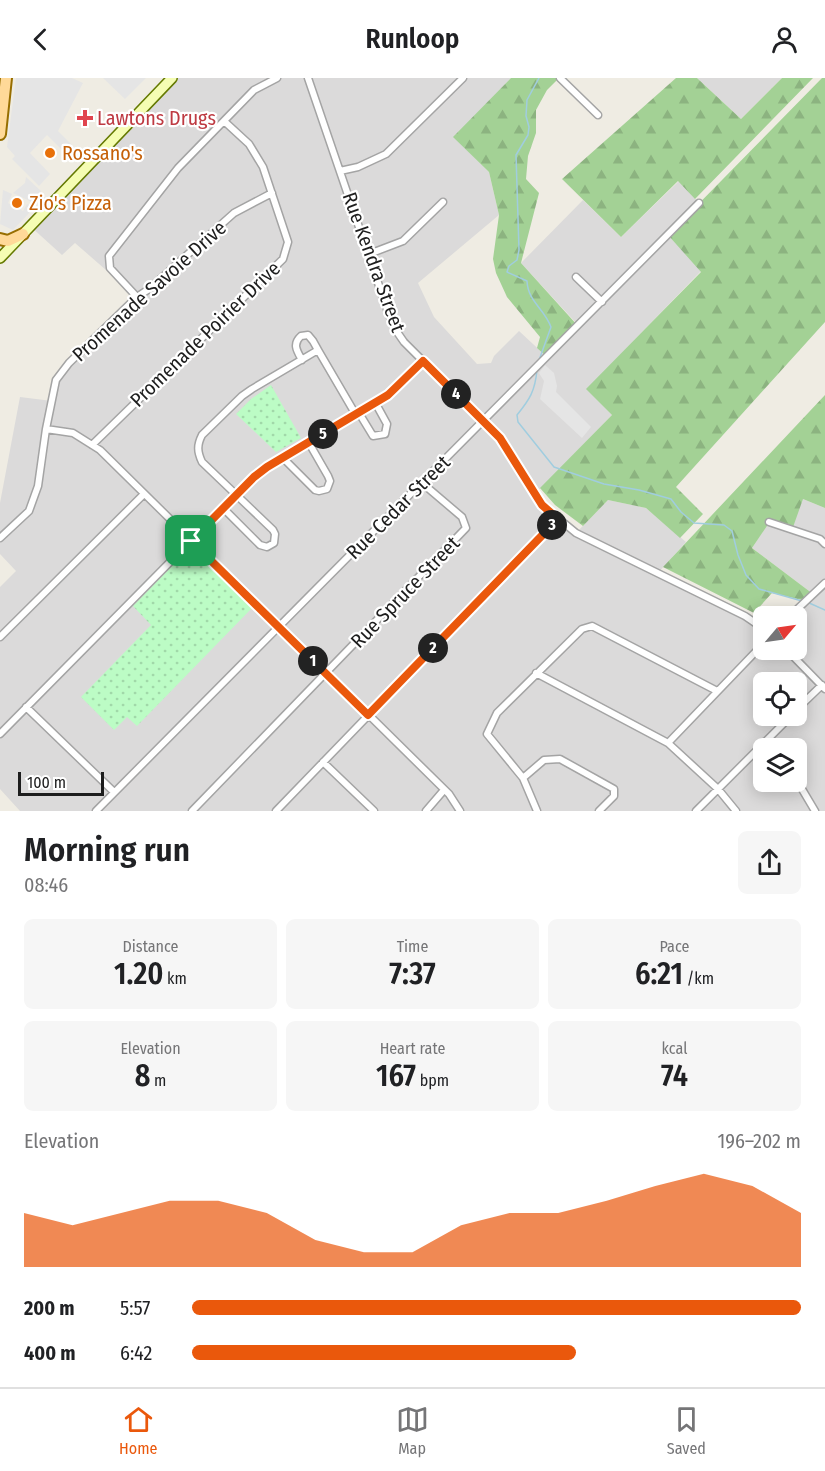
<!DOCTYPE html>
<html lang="en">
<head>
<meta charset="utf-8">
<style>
  body { margin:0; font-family:"Fira Sans Condensed",sans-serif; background:#f6f6f6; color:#202124; height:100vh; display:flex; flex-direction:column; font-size:22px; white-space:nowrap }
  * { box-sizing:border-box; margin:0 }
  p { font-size:20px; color:#757577 }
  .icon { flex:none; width:33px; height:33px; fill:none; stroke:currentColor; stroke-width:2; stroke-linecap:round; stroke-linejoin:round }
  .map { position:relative; height:733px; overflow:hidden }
  .drawer { display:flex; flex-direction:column; background:#fff; flex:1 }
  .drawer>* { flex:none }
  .needle { width:39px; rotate:61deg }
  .tools { position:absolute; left:753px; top:528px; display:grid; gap:12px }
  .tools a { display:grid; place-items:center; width:54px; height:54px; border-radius:9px; background:#fff; box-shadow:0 3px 15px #0003; font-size:30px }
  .scale { position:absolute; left:18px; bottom:15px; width:86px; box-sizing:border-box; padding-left:6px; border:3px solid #1d1d1d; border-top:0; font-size:16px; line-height:21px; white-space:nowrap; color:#1d1d1d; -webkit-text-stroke:4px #fff; paint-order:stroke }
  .pin { position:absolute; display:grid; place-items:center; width:51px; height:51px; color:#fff; margin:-26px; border-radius:12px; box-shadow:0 3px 9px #0006 }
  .km { position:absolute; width:30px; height:30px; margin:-15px; border-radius:50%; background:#222; color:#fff; font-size:16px; line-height:30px; text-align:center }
  .round { display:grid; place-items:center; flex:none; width:63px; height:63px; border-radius:9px; background:#f6f6f6 }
  .summary { display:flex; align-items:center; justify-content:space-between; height:102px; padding:0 24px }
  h1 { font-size:33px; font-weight:600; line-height:45px }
  .stats { display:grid; grid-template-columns:repeat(3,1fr); gap:9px; height:102px; padding:6px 24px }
  .stats div { display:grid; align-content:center; border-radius:9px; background:#f6f6f6; text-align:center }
  .stats b { font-size:30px; font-weight:600 }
  .stats small { font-size:16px; font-weight:400 }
  .stats p { font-size:16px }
  .chart { height:168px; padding:12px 24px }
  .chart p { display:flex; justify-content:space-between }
  .chart svg { width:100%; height:108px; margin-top:6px; fill:#ea580c; opacity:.7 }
  ul { padding:0 24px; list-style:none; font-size:20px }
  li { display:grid; grid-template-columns:96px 72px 1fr; align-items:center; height:45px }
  li i { height:15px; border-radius:8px; background:#ea580c }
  header { display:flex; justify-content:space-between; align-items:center; height:78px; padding:0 24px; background:#fff; font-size:27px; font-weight:600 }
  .dock { display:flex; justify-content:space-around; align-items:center; height:84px; border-top:2px solid #e0e0e0; background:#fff; font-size:16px; color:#757577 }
  .dock a { display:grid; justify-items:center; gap:3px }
  .dock .on { color:#ea580c }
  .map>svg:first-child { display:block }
  .residential { fill:#dbdada; fill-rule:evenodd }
  .forest { fill:url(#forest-firs) }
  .park { fill:url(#park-dots) }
  .parking { fill:#e5e5e5 }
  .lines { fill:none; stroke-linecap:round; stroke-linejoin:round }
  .stream { stroke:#a0cddf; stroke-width:1.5 }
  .street-casing { stroke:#a4a4a4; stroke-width:9 }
  .secondary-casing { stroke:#647900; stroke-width:12 }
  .primary-casing { stroke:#976e00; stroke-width:14 }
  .street { stroke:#fff; stroke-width:6 }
  .secondary { stroke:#f5fdb3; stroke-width:9 }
  .primary { stroke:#ffd998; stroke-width:10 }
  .route-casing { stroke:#fff; stroke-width:12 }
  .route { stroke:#ea580c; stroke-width:8 }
  .health-dot { fill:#e0444e; stroke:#fff; stroke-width:2 }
  .food-dot { fill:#e8710a; stroke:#fff; stroke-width:2 }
  .labels { text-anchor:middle; stroke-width:4.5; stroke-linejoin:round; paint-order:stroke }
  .health-label { font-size:20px; fill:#be3a42; stroke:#fff; text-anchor:start }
  .food-label { font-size:20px; fill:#c56008; stroke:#fff; text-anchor:start }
  .street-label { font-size:20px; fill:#1d1d1d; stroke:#fff }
</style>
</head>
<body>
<header><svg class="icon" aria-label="back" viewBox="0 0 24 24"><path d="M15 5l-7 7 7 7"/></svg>Runloop<svg class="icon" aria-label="person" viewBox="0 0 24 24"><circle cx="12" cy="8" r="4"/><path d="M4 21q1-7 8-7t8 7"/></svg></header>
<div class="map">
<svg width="825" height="733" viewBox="0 0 825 733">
  <defs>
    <pattern id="forest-firs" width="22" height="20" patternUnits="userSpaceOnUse" patternTransform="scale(1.5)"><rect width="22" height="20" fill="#a3d195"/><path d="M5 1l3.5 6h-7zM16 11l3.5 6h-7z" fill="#8cb380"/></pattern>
    <pattern id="park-dots" width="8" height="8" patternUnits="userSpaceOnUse" patternTransform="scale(1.5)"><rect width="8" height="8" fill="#bcfcc5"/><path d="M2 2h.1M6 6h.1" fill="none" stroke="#a1d8a9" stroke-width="1.8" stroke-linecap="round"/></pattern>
  </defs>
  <rect width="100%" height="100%" fill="#efece3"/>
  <path class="residential" d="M172,0H511L454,59L489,94L499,137L418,205L434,239L477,286L491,285L494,278L519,253L547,279L578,247L521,185L583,122L621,159L679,103L699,125L701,193L587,311L612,337L535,416L542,427L576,455L608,422L646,430L686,464L657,496L745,538L763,551L764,572H796V538H790L813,516L752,470L769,444L803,421L825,430V733H20L0,711V509L16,493L0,476V425L20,319L52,323L56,302L137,219L75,165L62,177L30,148ZM764,604H796V638H764ZM764,670H796V704H764Z
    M697,0H782L741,41Z"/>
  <path class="forest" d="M511,0H559L547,12L536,32V55L528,78L526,101L539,115L521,185L578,248L547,279L537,270L540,259L507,219L496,195L493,181L499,137L489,94L453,59Z
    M676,0H697L741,41L782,0H813L695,121L678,103L621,159L562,101Z
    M822,0H825V244L676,409L703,436L680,460L646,430L608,422L583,448L555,427L540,410L612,337L586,311L701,194L668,157Z
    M825,317V430L803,421L792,452L769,445L752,470L813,516L806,523L772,515L754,535L663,489Z"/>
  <path class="park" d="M271,307L301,360L276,374L236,336L251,321Z
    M191,469L252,530L137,648L127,639L114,652L81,619L151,547L133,528Z"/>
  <path class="parking" d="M16,0H72L83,5L58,53L74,69L67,77L47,57L30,75L50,96L39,108L12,81L15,78L7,69Z
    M103,0H146L125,21Z
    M26,99L41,113L32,124L13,115L25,105Z
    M3,112L12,116L8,125L23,133L27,126L34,130L13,152L0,146Z
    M545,287L554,295L557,308L556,314L591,349L582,360L540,321L544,303L539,295Z"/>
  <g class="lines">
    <path class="stream" d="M538,285L551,249C544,230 528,224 527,203L507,194L509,188L517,182L519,172L516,77L528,57L529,49L526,38L527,22L539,0
      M537,292C535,313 530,321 517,337L518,344L554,389L604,406L639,412L671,421L681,434L694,445L724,447L732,453L738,477L746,497L759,511L802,523
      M807,524L825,532"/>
    <defs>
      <path id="street" d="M308,0L388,234L395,251L404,264L500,360L542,427L576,455L745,538L764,551
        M560,0L598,37
        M340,93L358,89L386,76L463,0
        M369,176L403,163L443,124
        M576,199L602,224
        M137,219L110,190L109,178L178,90L254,12L277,0
        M302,282C297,273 292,266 301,258L308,257L313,263L318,272
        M359,335L373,358L385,356L387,346L376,326
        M46,351L73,355L100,372L449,716L460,733
        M92,367L283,181L288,164L263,89L249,66L224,43
        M283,380L315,412L319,413L327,411L330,403L328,398L309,365
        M224,431L260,467L267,469L274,465L275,456L273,452L202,384C197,373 197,367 202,357L242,318L252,311L318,272L356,337
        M769,444L820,461L825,466
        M0,460L29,433L38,408L46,351L56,302L69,285L137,219L149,211L234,135L272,115
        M790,538L825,505
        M0,559L144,416
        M787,572L825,611
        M536,595L668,665L718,711L736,733
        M26,629L114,714
        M796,632L822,607
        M0,656L254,399L267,389L388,317L423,283
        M764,664L771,670
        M668,665L764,565
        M323,684L374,733
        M523,700L544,682L560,681L614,711V718L599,733
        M796,701L815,733
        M96,733L699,125
        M192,733L466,450L462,439L422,405
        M276,733L558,441
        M426,733L444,712
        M537,733L523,700L487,656L497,635L582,551L592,548L717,613
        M696,733L791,638"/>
      <path id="secondary" d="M0,180L172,0"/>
      <path id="primary" d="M0,56L6,0
        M0,161L8,163L23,156"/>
    </defs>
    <use href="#street" class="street-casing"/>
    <use href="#secondary" class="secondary-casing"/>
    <use href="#primary" class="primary-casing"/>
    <use href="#street" class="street"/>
    <use href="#secondary" class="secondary"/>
    <use href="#primary" class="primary"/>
  </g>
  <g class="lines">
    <defs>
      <path id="route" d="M423,283L500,360L542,427L558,441L368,637L191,463L254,399L267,389L388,317Z"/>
    </defs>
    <use href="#route" class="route-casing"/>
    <use href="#route" class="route"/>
  </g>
  <path class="health-dot" d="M82 31h6v6h6v6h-6v6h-6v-6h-6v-6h6z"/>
  <g class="food-dot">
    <circle cx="50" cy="75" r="6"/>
    <circle cx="17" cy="125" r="6"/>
  </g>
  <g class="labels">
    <g class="health-label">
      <text x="97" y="47">Lawtons Drugs</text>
    </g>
    <g class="food-label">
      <text x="62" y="82">Rossano's</text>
      <text x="29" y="132">Zio's Pizza</text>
    </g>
    <g class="street-label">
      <text transform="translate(374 184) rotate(70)" y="7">Rue Kendra Street</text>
      <text transform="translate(149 213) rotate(-42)" y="7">Promenade Savoie Drive</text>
      <text transform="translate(205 256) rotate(-44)" y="7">Promenade Poirier Drive</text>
      <text transform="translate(398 429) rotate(-45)" y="7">Rue Cedar Street</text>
      <text transform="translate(405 514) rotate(-46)" y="7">Rue Spruce Street</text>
    </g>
  </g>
</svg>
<div class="tools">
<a><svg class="needle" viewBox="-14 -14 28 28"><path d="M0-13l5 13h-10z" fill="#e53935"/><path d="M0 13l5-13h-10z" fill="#757577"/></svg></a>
<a><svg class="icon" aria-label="locate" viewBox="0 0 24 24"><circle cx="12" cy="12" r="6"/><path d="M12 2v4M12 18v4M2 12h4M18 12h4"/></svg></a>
<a><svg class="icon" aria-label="layers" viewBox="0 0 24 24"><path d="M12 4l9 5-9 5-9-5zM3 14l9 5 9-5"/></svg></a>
</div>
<div class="scale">100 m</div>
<div class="pin" style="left:191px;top:463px;background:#1e9e55"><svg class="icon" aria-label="arrive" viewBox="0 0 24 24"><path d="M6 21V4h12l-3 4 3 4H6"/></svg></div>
<b class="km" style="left:313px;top:583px">1</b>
<b class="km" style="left:433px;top:570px">2</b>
<b class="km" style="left:552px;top:447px">3</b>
<b class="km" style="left:456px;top:316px">4</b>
<b class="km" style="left:323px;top:356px">5</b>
</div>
<section class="drawer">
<div class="summary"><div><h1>Morning run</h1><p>08:46</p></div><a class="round"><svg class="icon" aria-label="share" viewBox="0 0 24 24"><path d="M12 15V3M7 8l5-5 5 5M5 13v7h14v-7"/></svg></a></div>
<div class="stats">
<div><p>Distance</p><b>1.20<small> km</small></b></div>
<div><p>Time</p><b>7:37</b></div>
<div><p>Pace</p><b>6:21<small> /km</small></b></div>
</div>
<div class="stats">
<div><p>Elevation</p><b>8<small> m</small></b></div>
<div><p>Heart rate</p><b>167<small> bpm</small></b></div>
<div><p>kcal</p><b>74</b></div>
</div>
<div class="chart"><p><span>Elevation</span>196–202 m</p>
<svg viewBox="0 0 160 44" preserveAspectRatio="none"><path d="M0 44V22L10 27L20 22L30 17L40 17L50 22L60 33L70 38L80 38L90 27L100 22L110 22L120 17L130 11L140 6L150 11L160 22V44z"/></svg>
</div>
<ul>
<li><b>200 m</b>5:57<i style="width:100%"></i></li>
<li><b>400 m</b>6:42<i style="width:63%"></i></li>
</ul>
</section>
<nav class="dock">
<a class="on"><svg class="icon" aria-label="home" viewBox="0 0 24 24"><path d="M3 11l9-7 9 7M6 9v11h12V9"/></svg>Home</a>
<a><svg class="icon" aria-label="map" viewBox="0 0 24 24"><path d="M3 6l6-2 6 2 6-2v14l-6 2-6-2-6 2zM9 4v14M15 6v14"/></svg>Map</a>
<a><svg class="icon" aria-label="saved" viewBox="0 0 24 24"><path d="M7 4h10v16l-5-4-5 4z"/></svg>Saved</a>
</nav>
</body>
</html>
